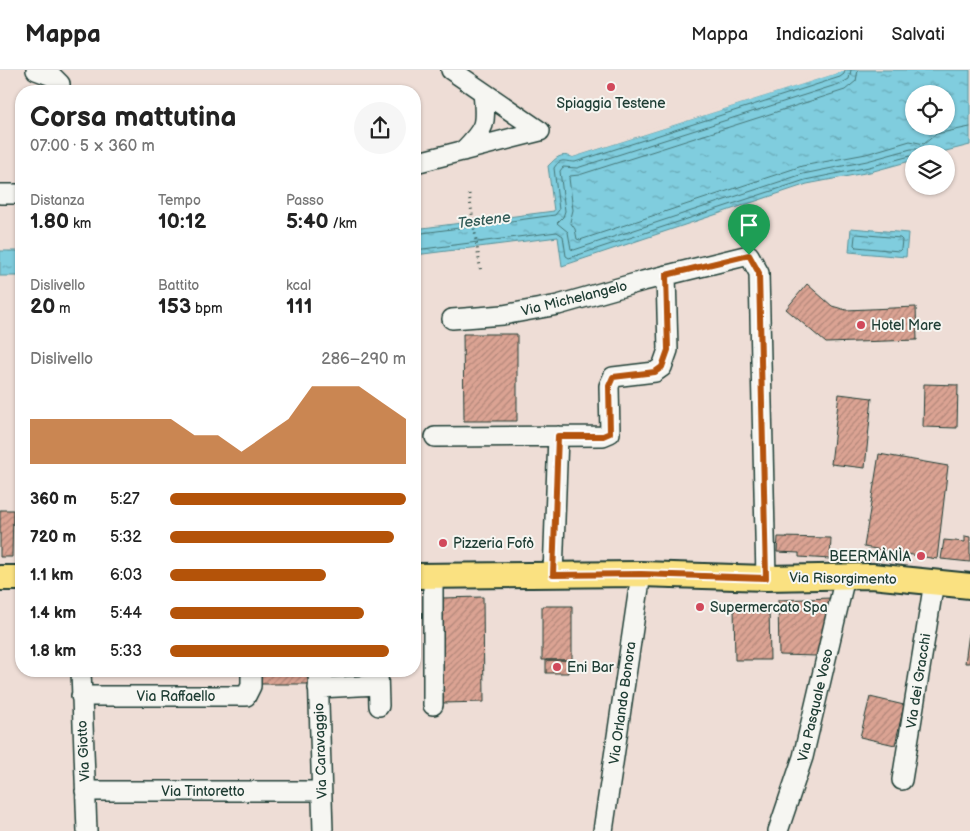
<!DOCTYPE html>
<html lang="it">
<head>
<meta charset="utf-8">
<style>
  body { margin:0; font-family:"Balsamiq Sans",sans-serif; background:#f6f6f6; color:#222; height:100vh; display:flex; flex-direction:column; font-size:19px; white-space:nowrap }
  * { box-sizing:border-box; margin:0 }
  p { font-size:16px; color:#767676 }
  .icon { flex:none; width:28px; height:28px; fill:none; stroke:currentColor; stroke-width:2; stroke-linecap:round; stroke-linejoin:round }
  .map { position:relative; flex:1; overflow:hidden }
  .panel { position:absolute; left:15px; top:15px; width:406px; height:592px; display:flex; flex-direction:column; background:#fff; border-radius:20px; box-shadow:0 1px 4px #0004 }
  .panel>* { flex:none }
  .fabs { position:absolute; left:905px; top:15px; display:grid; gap:10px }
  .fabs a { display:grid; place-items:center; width:50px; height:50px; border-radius:50%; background:#fff; box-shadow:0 1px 4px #0004; font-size:25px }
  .pin { position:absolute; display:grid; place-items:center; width:42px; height:42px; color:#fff; margin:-51px -21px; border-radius:50% 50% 50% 0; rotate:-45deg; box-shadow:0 0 5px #0007 }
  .pin .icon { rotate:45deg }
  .round { display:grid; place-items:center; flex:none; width:52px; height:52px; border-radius:26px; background:#f6f6f6 }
  .head { display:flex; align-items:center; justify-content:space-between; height:85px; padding:0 15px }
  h1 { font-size:28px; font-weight:700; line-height:38px }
  .figures { display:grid; grid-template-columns:repeat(3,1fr); gap:8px; height:85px; padding:5px 15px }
  .figures div { display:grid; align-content:center }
  .figures b { font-size:21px; font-weight:700 }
  .figures small { font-size:14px; font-weight:400 }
  .figures p { font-size:14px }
  .chart { height:140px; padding:10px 15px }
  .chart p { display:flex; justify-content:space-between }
  .chart svg { width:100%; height:90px; margin-top:5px; fill:#b45309; opacity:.7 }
  ul { padding:0 15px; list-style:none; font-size:16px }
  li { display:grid; grid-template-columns:80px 60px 1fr; align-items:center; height:38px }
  li i { height:12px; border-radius:6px; background:#b45309 }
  header { display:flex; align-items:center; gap:30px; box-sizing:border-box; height:70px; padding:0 25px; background:#fff; border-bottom:1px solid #e0e0e0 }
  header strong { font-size:24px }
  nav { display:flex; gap:28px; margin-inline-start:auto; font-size:18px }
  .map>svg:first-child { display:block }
  .water { fill:url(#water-ripples); stroke:#59939a; fill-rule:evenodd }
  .pier { fill:#eeddd6 }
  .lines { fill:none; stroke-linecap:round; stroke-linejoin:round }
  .shore { stroke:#467778; stroke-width:1 }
  .building { fill:url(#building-hatch); stroke:#1f3d34 }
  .minor-casing { stroke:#1f3d34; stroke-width:22 }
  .major-casing { stroke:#1f3d34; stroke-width:28 }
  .path { stroke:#1f3d34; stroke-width:3; stroke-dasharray:1 4; stroke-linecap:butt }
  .minor { stroke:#f6f6f2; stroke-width:19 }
  .major { stroke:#fae181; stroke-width:24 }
  .route-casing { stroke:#fff; stroke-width:10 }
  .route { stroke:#b45309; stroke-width:6 }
  .poi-dot { fill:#d1495b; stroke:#f6f6f2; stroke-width:2 }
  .labels { text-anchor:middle; stroke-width:4; stroke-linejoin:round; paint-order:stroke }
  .poi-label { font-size:14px; fill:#1f3d34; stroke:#f6f6f2; text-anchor:start }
  .street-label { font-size:14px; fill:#1f3d34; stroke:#f6f6f2 }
  .water-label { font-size:15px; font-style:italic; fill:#325a56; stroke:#f6f6f2 }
</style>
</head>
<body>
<header>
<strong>Mappa</strong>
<nav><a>Mappa</a><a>Indicazioni</a><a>Salvati</a></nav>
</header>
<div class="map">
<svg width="970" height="761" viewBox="0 0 970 761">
  <defs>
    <pattern id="water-ripples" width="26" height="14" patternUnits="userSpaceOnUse" patternTransform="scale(1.25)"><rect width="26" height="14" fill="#80cdde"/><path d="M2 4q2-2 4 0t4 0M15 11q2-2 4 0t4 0" fill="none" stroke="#68a8b5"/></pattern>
    <pattern id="building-hatch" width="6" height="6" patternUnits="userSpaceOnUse" patternTransform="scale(1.25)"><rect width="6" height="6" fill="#dba393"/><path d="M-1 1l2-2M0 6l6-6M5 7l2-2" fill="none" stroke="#b18679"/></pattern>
  </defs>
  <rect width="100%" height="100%" fill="#eeddd6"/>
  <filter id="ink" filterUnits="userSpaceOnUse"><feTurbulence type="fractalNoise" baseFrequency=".02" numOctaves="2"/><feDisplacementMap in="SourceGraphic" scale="10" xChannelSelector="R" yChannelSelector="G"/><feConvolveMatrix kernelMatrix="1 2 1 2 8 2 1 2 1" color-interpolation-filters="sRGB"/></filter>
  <g filter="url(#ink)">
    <path class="water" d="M846,0H970V75L934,84H914V90L870,102L807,114L562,196L558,167L415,185V159L554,141L548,96C557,87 560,83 573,87ZM914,24H946V56H914Z
      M851,158L908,163L906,187L849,182Z
      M0,181H21V206H0Z"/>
    <path class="pier" d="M838,0H847L573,87L565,84V82L573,84Z"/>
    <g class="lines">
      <path class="shore" d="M851,0L849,9L842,13L577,98L563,97L560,101L565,141L563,147L557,153L568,162L571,179L574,180L803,104L867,91L911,79H917L923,84
        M858,0L856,11L845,20L579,105L570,106L569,108L573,140L570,152L575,159L577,169L580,170L802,96L866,84L910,71L924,74L936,64L970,57
        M415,164L555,145L559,140L554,98C561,87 564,92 575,92L840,7L844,4L845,0
        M857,164L900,168L902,170L901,179L899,181L856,177L854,175L855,166Z
        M415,180L557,162L563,166L566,186L569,188L805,110L869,97L914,85"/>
    </g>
    <path class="building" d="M807,214L832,236L846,240L916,237L917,270L826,273L786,239Z
      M463,264H517V351H464Z
      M924,314L958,315L957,358L923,357Z
      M839,324L872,328L865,398L831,394Z
      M879,384L948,396L937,489L864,477Z
      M0,440H13L12,487H0Z
      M965,466L970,467V492L941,489L944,470L965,472Z
      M778,467L831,468L830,489L799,487V483L777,482Z
      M483,527L484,632L443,633L442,528Z
      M831,528L817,586L779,585L778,530Z
      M542,536H572V590H542Z
      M734,536H769L770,590H735Z
      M970,556V593H965Z
      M546,590H568V603H546Z
      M259,601H310V614H260Z
      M330,601H371V605H330Z
      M870,627L904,635L895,675L860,667Z"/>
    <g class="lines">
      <defs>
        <path id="minor" d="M36,0L52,6L60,14L59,21
          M451,0L540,61
          M463,81C487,57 486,54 483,22
          M415,93L540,61
          M0,124H21
          M452,249L503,245L558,235L643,211L749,185L759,203L766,508
          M435,367L603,366L610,363L609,316L613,307L655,302L662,297L668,280L666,205
          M553,505L558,366
          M433,506V635
          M81,601L87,761
          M318,601L323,761
          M378,601L379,636
          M318,618L378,615
          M81,626H246L251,616V601
          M902,710L934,512
          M85,721H321
          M603,761L641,504
          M778,761L803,687L845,507"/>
        <path id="major" d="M415,506L641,504L766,508L872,506L970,516
          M0,508H21"/>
      </defs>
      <use href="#minor" class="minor-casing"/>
      <use href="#major" class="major-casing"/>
      <path class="path" d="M469,124L481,203"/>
      <use href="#minor" class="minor"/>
      <use href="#major" class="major"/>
    </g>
  </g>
  <g class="lines" filter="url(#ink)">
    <defs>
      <path id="route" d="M749,185L759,203L766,508L641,504L553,505L558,366H603L610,363L609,316L613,307L655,302L662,297L668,280L666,205Z"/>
    </defs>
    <use href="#route" class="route-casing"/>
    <use href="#route" class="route"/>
  </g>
  <g class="poi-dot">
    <circle cx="611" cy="17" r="5"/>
    <circle cx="861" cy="255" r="5"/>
    <circle cx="443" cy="473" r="5"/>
    <circle cx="921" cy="486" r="5"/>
    <circle cx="700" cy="537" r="5"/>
    <circle cx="557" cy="597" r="5"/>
  </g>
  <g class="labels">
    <g class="poi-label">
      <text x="611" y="38" text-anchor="middle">Spiaggia Testene</text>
      <text x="871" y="260">Hotel Mare</text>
      <text x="453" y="478">Pizzeria Fofò</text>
      <text x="911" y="491" text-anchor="end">BEERMÀNÌA</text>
      <text x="710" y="542">Supermercato Spa</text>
      <text x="567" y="602">Eni Bar</text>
    </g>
    <g class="street-label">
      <text transform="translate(574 228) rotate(-14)" y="5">Via Michelangelo</text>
      <text transform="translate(843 508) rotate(1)" y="5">Via Risorgimento</text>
      <text transform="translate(918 611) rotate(-81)" y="5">Via dei Gracchi</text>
      <text x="176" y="631">Via Raffaello</text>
      <text transform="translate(622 633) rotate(-82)" y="5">Via Orlando Bonora</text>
      <text transform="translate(815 635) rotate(-77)" y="5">Via Pasquale Voso</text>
      <text transform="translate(83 681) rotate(-93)" y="5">Via Giotto</text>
      <text transform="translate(320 681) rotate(-92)" y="5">Via Caravaggio</text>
      <text x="203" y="726">Via Tintoretto</text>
    </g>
    <g class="water-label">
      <text transform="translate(484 150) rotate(-7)" y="5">Testene</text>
    </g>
  </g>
</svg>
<div class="fabs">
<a><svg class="icon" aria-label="locate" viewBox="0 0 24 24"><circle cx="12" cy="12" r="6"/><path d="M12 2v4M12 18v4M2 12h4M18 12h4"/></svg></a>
<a><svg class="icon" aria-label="layers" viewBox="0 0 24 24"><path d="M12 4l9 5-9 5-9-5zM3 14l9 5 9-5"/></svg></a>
</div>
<div class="pin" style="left:749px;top:185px;background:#1e9e55"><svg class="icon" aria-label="arrive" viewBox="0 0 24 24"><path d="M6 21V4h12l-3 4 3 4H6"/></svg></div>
<section class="panel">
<div class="head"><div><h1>Corsa mattutina</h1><p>07:00 · 5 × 360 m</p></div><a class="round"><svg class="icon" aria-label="share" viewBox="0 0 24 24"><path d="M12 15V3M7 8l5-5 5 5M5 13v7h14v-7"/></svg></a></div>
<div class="figures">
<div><p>Distanza</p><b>1.80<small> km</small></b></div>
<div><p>Tempo</p><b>10:12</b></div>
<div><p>Passo</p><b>5:40<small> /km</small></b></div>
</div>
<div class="figures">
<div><p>Dislivello</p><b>20<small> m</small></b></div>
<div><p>Battito</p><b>153<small> bpm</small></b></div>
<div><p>kcal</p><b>111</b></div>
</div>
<div class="chart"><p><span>Dislivello</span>286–290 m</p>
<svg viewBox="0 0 160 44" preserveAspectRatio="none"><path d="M0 44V22L10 22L20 22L30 22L40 22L50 22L60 22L70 30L80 30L90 38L100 30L110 22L120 6L130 6L140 6L150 14L160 22V44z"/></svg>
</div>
<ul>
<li><b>360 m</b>5:27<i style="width:100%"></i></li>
<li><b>720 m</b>5:32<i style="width:95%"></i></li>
<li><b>1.1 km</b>6:03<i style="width:66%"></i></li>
<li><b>1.4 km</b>5:44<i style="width:82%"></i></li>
<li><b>1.8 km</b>5:33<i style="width:93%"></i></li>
</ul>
</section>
</div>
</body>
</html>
